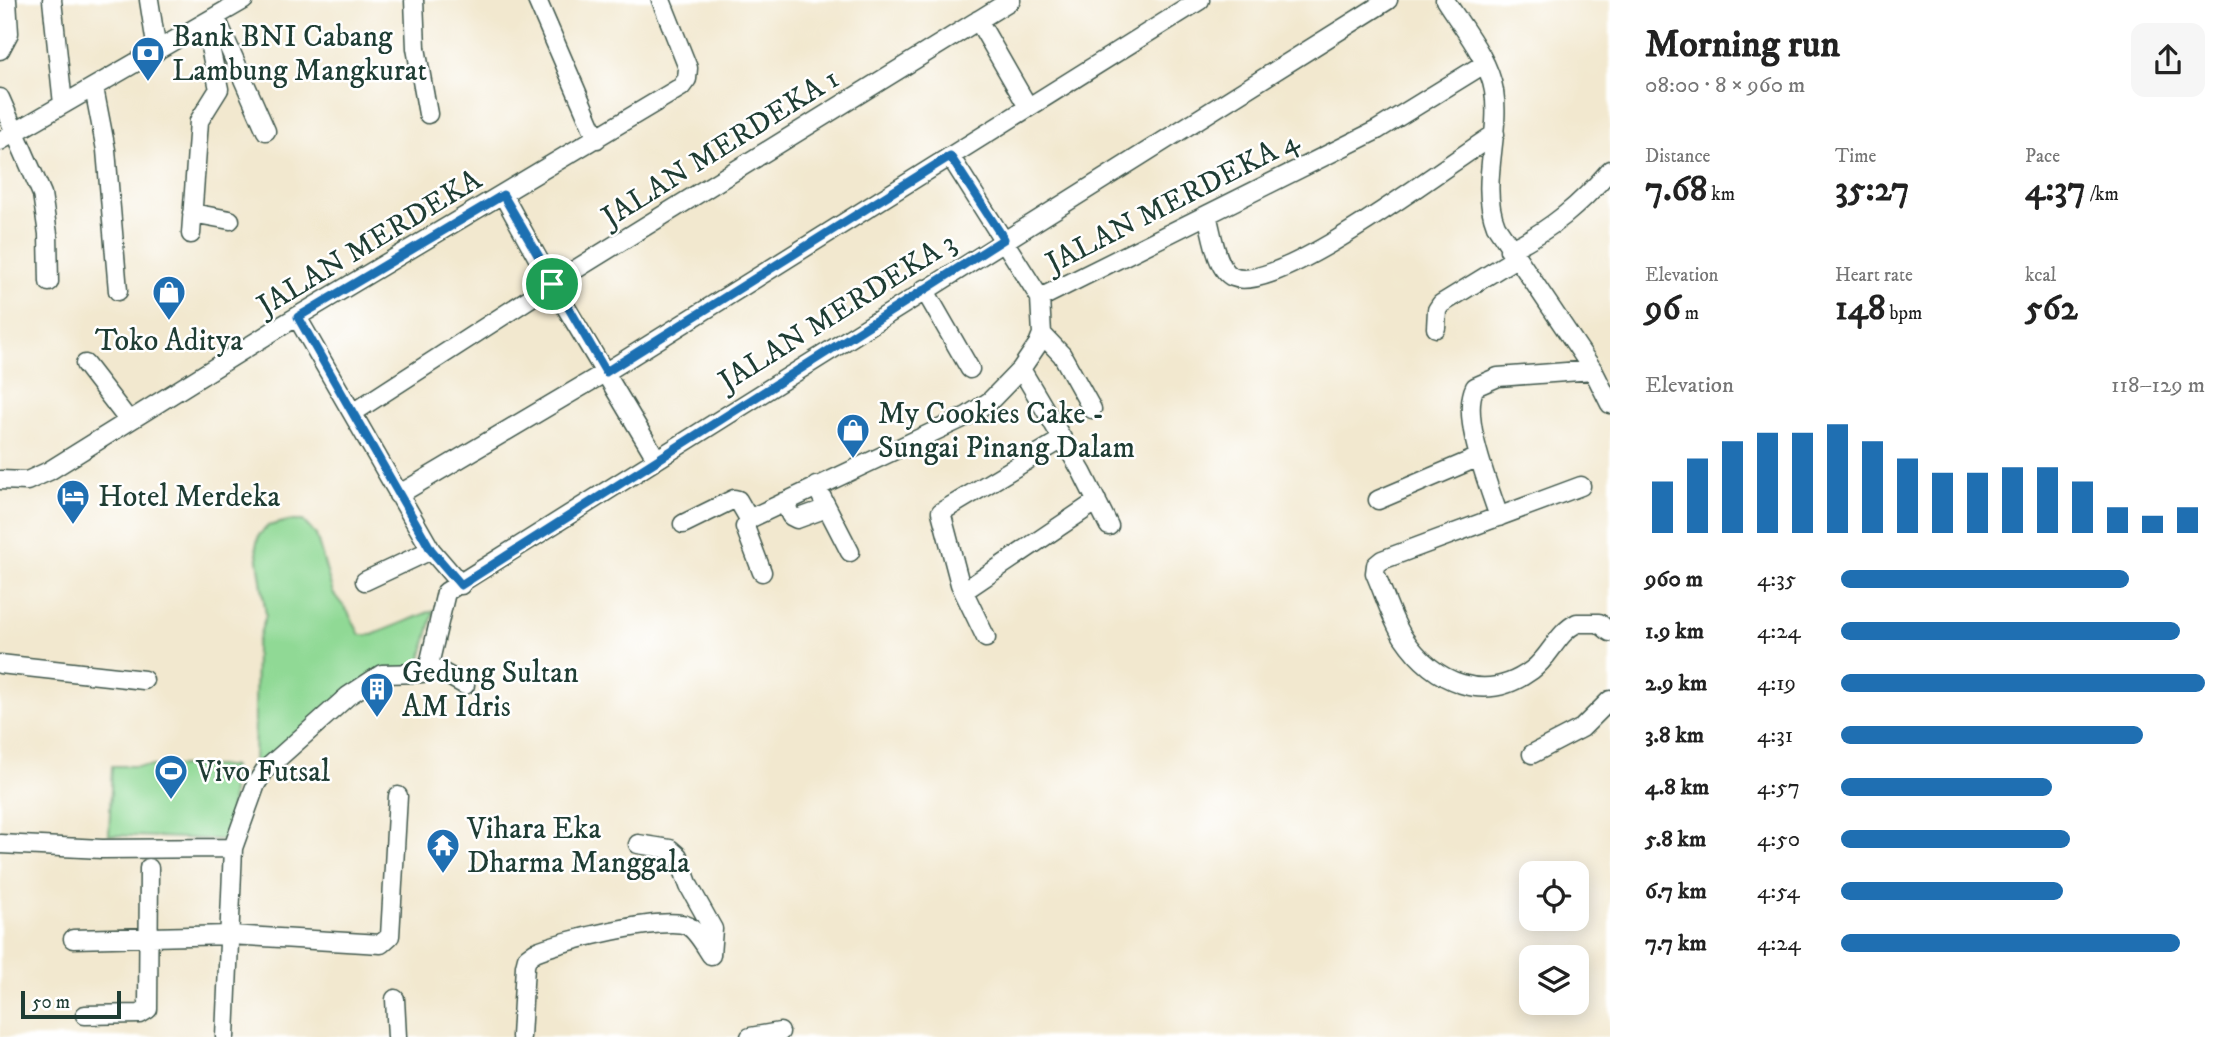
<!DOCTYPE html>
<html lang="en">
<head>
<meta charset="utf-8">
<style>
  body { margin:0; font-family:"IM FELL DW Pica",serif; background:#f6f6f6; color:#222; height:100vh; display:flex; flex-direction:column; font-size:26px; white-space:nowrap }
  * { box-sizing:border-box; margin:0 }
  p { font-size:23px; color:#767676 }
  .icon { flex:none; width:38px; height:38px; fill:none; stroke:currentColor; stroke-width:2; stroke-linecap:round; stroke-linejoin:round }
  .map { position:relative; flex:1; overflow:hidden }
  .side { display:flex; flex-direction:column; background:#fff; width:630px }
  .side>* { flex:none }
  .fabs { position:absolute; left:1519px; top:861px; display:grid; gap:14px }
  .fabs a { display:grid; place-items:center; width:70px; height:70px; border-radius:14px; background:#fff; box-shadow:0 4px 18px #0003; font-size:35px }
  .scale { position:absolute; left:21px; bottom:18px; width:100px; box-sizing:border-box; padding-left:7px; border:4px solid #1f3d34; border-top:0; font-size:19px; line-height:24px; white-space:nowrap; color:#1f3d34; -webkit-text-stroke:5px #fff; paint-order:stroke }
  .pin { position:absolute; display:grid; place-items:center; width:60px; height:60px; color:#fff; margin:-30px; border:4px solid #fff; border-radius:50%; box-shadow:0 2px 7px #0007 }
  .round { display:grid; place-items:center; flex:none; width:74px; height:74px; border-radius:14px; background:#f6f6f6 }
  .head { display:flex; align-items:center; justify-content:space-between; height:119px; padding:0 35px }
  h1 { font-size:38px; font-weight:700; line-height:52px }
  .stats { display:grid; grid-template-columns:repeat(3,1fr); gap:10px; height:119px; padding:7px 35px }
  .stats div { display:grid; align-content:center }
  .stats b { font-size:35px; font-weight:700 }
  .stats small { font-size:19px; font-weight:400 }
  .stats p { font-size:19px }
  .chart { height:196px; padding:14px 35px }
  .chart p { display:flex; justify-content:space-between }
  .chart svg { width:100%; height:126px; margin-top:7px; stroke:#1f6fb2; stroke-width:6 }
  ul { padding:0 35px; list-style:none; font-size:23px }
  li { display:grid; grid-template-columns:112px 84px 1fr; align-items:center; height:52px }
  li i { height:18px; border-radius:9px; background:#1f6fb2 }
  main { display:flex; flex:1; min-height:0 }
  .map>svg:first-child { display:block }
  .green { fill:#90d995; stroke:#588b64; stroke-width:2 }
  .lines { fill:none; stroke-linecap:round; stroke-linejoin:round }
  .minor-casing { stroke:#3f574b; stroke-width:21 }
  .minor { stroke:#fff; stroke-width:18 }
  .route-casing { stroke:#fff; stroke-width:14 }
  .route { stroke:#1f6fb2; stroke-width:9 }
  .labels { text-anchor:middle; stroke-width:5; stroke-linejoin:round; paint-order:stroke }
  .poi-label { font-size:30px; fill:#1f3d34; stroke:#fff; text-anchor:start }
  .street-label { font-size:30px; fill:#1f3d34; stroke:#fff }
</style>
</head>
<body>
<main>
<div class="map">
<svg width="1610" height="1037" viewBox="0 0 1610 1037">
  <rect width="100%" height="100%" fill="#fff"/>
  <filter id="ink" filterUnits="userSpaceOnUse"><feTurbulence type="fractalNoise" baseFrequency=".0143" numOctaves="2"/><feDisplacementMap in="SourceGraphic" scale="14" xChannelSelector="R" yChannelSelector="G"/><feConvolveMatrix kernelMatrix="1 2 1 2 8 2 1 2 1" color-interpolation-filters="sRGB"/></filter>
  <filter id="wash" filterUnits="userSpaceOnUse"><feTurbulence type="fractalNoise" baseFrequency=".00686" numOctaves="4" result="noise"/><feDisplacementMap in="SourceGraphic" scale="28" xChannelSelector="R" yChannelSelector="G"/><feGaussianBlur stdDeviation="1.57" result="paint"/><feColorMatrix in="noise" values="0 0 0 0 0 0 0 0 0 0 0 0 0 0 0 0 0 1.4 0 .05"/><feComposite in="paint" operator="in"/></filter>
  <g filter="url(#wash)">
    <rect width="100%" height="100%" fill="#f2e8cf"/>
    <path class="green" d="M288,521H303L316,535L333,593L348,612L360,635H372L434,610L419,667L380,671L254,774L256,646L266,615L256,546L259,535L268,526Z
      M112,766H233L230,840L109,835Z"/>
  </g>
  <g filter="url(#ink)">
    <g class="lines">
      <defs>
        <path id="minor" d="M52,0L63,104
          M149,0L157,51
          M414,0L416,48L428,114
          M537,0L597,139
          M1445,0C1462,27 1489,59 1494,91C1501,135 1479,184 1496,226L1593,370L1610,404
          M216,18L266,131
          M978,20L1028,107
          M0,50L9,33L7,0
          M94,88L106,150L118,291
          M0,98L42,194L48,234L49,282
          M0,141L244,0
          M950,156L1040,298
          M503,195L552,284L656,458
          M192,213L230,220
          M1207,215C1212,231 1216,270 1233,277C1277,296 1450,162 1495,134
          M191,234L199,121L219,89L205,24
          M1509,250C1551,230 1580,205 1610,170
          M924,289L970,369
          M297,317L431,550L461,585
          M1436,328L1437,310L1441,304L1516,258
          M1042,334L1062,355L1092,409
          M85,364L129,421
          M1021,369L1082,472L1109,526
          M354,412L552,284L1011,0
          M0,480L27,481L49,471L283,325L681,87L687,79L688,68L661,0
          M816,486L850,552
          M1581,486L1382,560L1376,565L1375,573C1384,593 1391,618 1403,637C1434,683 1485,705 1532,670C1550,657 1557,633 1577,623H1599L1610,632
          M398,495L606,372L1200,0
          M1378,500L1479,457
          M784,502L791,516L797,519L827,508
          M1499,517C1489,486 1460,416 1475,387L1498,377L1593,370
          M749,519L745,527L762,572
          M683,524L734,499L738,500L749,519L967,416L990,401L1021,369L1038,344L1042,334L1040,298L1377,130L1484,64
          M365,581L431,550
          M964,591L1097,501
          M986,638L960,584L941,512L1061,440
          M0,664L144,680
          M429,665L465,685
          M1532,754L1582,728L1610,700
          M0,844L102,849L233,848
          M638,844L670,849L678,856L689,886L713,929L711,955
          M73,939L230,935L381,944L390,936L398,796
          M395,999L397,1037
          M85,1015L140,1014L148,1009L149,868
          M225,1037L233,848L256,784L265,770L348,696L374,679L382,674L422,673L429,665L446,592L1388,0
          M521,1037L525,966L527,958L535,952C558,942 668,914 688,926C697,931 705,946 711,955
          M750,1037L780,1032"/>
      </defs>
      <use href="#minor" class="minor-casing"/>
      <use href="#minor" class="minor"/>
    </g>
  </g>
  <g class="lines" filter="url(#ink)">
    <defs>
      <path id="route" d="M950,156L1004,239L461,585L431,550L298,317L503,195L606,372Z"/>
    </defs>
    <use href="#route" class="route-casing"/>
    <use href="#route" class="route"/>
  </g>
  <defs>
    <symbol id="bank-pin" viewBox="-11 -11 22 30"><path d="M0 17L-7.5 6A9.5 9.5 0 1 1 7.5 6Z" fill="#1f6fb2" stroke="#fff"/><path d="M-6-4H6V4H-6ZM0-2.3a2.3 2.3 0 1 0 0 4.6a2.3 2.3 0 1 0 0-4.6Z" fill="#fff"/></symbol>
    <symbol id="shop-pin" viewBox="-11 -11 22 30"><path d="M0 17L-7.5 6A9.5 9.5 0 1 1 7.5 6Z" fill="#1f6fb2" stroke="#fff"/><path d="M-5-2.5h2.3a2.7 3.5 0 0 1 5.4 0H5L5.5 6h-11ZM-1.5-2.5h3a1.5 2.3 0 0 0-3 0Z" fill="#fff"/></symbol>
    <symbol id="hotel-pin" viewBox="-11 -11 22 30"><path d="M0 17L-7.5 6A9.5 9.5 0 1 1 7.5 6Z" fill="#1f6fb2" stroke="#fff"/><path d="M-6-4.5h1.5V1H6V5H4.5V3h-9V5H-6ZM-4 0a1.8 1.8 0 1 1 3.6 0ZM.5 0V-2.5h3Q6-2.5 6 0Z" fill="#fff"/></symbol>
    <symbol id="building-pin" viewBox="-11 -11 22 30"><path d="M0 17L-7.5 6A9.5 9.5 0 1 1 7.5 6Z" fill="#1f6fb2" stroke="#fff"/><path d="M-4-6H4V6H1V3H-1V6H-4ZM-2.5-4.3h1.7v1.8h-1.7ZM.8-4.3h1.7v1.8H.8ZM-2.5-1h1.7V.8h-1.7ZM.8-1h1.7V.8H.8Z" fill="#fff"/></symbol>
    <symbol id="stadium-pin" viewBox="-11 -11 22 30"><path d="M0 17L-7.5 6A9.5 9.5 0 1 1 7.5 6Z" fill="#1f6fb2" stroke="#fff"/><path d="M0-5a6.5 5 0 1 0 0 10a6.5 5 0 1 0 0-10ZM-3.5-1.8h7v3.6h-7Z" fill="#fff"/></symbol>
    <symbol id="temple-pin" viewBox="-11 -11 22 30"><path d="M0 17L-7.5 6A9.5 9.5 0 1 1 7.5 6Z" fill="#1f6fb2" stroke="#fff"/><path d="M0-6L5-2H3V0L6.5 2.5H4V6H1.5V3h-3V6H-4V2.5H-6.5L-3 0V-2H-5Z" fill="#fff"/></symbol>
  </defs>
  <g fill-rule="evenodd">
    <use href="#bank-pin" x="129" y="34" width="38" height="52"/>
    <use href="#shop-pin" x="150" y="273" width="38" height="52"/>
    <use href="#shop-pin" x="834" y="411" width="38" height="52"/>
    <use href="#hotel-pin" x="54" y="477" width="38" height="52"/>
    <use href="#building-pin" x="358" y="670" width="38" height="52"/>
    <use href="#stadium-pin" x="152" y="752" width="38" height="52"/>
    <use href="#temple-pin" x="424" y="826" width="38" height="52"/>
  </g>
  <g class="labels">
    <g class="poi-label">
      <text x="172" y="46">Bank BNI Cabang<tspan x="172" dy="34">Lambung Mangkurat</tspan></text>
      <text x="169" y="350" text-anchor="middle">Toko Aditya</text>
      <text x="878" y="423">My Cookies Cake -<tspan x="878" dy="34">Sungai Pinang Dalam</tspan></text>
      <text x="98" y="506">Hotel Merdeka</text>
      <text x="402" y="682">Gedung Sultan<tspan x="402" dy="34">AM Idris</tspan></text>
      <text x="196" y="781">Vivo Futsal</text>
      <text x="467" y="838">Vihara Eka<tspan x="467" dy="34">Dharma Manggala</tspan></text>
    </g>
    <g class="street-label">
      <text transform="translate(720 147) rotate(-32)" y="10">JALAN MERDEKA 1</text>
      <text transform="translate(1172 201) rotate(-27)" y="10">JALAN MERDEKA 4</text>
      <text transform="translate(369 242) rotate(-31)" y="10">JALAN MERDEKA</text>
      <text transform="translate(837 311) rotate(-32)" y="10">JALAN MERDEKA 3</text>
    </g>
  </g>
</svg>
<div class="fabs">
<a><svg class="icon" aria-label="locate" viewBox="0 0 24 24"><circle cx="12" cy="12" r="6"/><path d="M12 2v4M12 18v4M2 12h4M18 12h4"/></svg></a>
<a><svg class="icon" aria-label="layers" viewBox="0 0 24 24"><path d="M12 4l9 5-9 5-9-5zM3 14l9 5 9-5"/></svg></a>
</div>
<div class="scale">50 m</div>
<div class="pin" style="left:552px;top:284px;background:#1e9e55"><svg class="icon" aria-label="arrive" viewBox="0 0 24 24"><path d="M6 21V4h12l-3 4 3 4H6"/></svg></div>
</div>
<section class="side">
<div class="head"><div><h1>Morning run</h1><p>08:00 · 8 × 960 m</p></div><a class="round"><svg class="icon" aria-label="share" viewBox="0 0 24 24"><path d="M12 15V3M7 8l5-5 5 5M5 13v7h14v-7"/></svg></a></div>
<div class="stats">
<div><p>Distance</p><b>7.68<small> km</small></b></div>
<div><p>Time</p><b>35:27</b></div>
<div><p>Pace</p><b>4:37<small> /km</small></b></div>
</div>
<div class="stats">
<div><p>Elevation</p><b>96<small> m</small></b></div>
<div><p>Heart rate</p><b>148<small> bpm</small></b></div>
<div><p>kcal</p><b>562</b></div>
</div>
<div class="chart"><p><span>Elevation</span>118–129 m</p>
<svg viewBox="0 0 160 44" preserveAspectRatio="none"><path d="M5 44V26M15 44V18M25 44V12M35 44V9M45 44V9M55 44V6M65 44V12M75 44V18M85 44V23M95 44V23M105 44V21M115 44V21M125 44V26M135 44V35M145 44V38M155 44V35"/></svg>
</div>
<ul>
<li><b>960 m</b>4:35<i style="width:79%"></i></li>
<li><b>1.9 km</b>4:24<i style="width:93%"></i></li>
<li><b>2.9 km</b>4:19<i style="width:100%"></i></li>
<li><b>3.8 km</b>4:31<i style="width:83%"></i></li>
<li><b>4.8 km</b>4:57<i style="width:58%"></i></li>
<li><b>5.8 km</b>4:50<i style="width:63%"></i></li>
<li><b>6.7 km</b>4:54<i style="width:61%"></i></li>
<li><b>7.7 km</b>4:24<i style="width:93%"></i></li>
</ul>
</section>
</main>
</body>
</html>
